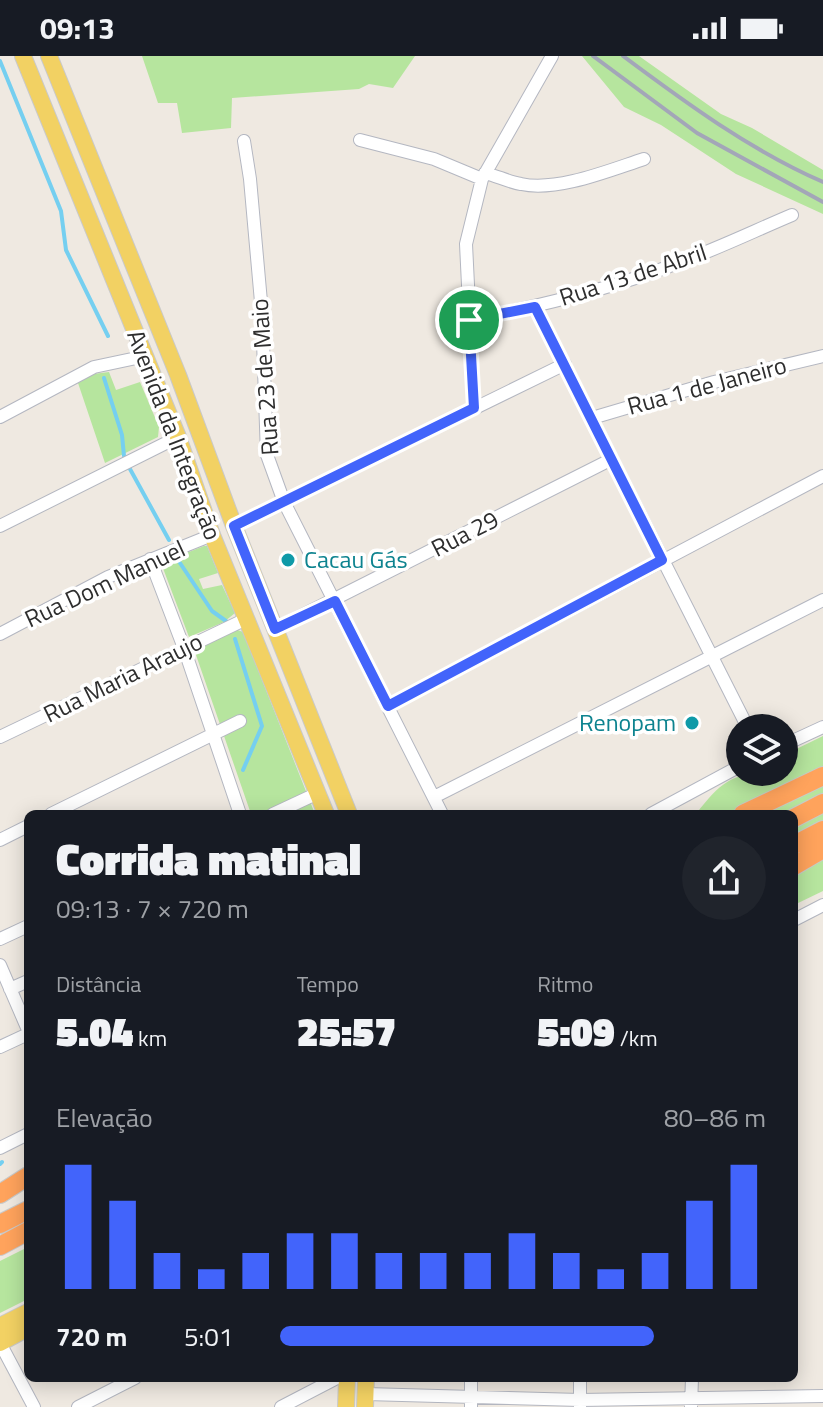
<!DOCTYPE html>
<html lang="pt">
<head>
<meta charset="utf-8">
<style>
  body { margin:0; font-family:"Titillium Web",sans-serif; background:#20242c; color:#f1f3f6; height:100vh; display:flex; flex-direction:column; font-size:30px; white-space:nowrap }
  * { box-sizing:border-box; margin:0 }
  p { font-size:26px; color:#9ea1a6 }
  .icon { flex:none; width:44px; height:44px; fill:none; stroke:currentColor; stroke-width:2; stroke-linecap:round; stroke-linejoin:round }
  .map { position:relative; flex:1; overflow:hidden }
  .details { position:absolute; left:24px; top:754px; width:774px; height:572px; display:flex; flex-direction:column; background:#171b24; border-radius:12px; box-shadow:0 4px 20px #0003 }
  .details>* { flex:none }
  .buttons { position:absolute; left:726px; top:658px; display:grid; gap:16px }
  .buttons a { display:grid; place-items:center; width:72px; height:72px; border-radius:50%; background:#171b24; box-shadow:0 4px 20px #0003; font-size:40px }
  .pin { position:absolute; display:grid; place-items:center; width:68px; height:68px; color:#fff; margin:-34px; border:4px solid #fff; border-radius:50%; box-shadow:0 2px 8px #0007 }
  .round { display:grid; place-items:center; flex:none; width:84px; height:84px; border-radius:42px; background:#20242c }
  .headline { display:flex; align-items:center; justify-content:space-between; height:136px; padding:0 32px }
  h1 { font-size:44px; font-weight:800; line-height:60px }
  .stats { display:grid; grid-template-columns:repeat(3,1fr); gap:12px; height:136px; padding:8px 32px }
  .stats div { display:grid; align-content:center }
  .stats b { font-size:40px; font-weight:800 }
  .stats small { font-size:22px; font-weight:400 }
  .stats p { font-size:22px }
  .chart { height:224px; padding:16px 32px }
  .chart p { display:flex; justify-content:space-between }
  .chart svg { width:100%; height:144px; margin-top:8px; stroke:#4264fb; stroke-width:6 }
  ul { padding:0 32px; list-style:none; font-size:26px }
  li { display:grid; grid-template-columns:128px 96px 1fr; align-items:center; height:60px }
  li i { height:20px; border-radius:10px; background:#4264fb }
  .status { display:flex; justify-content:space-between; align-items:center; height:56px; padding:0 40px; background:#171b24; direction:ltr }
  .status svg { height:22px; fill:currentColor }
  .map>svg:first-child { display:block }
  .green { fill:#b6e59e }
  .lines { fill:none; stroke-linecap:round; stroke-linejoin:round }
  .stream { stroke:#75cff0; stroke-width:4 }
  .minor-casing { stroke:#b4b7c1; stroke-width:14 }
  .major-casing { stroke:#c9c9c9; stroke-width:18 }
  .highway-casing { stroke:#c9c9c9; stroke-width:20 }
  .minor { stroke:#fff; stroke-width:12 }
  .major { stroke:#f2d163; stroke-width:16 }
  .highway { stroke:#ffa35c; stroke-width:18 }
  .rail { stroke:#a3a6b8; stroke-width:4 }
  .route-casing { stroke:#fff; stroke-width:16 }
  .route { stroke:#4264fb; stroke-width:10 }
  .culture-dot { fill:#0f9aa8; stroke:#fff; stroke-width:3 }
  .labels { text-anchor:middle; stroke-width:7; stroke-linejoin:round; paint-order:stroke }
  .street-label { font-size:24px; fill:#2e2e2e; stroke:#fff }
  .culture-label { font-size:24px; fill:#0d838f; stroke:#fff; text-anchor:start }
</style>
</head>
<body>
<div class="status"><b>09:13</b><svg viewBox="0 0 49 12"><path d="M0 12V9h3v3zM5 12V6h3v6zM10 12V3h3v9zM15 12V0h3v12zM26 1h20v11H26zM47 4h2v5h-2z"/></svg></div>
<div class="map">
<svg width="823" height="1351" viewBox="0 0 823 1351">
  <rect width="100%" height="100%" fill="#efe9e1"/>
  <path class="green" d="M142,0H415L393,32L369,28L359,33L232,42L231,72L182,77L177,47H158Z
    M582,0H639L721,58L752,72L823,114V158L736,118L661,69L624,51Z
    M109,316L116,334L140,326L159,371L158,381L105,407L78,327L93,318Z
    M204,490H207L218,517L199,523L203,533L222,529L235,557L224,566L189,581L161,507Z
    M235,573L243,576L315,758H251L196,599L198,593Z
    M823,680V835L794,849V758H696C725,720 736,716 784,716V699Z
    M28,1191V1243L0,1257V1205Z"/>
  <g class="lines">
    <path class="stream" d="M0,5L61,155L66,194L108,280
      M104,322L122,379L124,400
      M130,413L169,484
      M180,507L212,555L226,565
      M235,583L262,670L243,714
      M0,1108L2,1106"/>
    <defs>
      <path id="minor" d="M360,84L434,103L482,123
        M244,85L250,123L262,257L267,399L284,446L442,758
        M485,117C497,120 509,126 521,128C557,136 610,114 644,103
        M535,251L748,672
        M469,264C540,250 611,233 678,207C717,193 754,175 792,159
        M474,352L466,188L482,123L552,0
        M0,361L94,311L146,300
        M592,362L714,326L823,300
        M0,470L178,381
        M234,470L565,308
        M150,503L184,592L240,758
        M275,573L612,403
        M0,578L108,521L212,479
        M388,650L823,420
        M0,681L246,563
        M784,689L823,671
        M434,741L823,544
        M51,758L240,665
        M273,758L318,737
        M651,758L740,710
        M0,784L28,770
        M794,864L823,849
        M0,883L28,870
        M0,909L28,974
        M10,933L28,925
        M0,991L28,978
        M0,1092L28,1078
        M0,1287L34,1351
        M366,1338L580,1344L823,1340
        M78,1351L135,1322
        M281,1351L335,1323
        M471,1351V1322
        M580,1351V1322
        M691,1351L692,1322"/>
      <path id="major" d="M23,0L178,381L212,479L326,758
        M49,0L178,319L234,470L349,758
        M0,1270L28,1256
        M0,1287L28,1272
        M346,1351L347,1322
        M365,1351L366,1322"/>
      <path id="highway" d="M743,758L823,720
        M794,762L823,747
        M794,789L823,774
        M794,810L823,793
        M0,1138L28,1120
        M0,1168L28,1154
        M0,1190L28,1175"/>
    </defs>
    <use href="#minor" class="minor-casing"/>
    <use href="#major" class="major-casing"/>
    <use href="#highway" class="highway-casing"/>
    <use href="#minor" class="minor"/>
    <use href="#major" class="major"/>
    <use href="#highway" class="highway"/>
    <path class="rail" d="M593,0L697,77L823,146
      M623,0C686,47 750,94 823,126"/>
  </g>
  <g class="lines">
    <defs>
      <path id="route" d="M535,251L662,504L388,650L335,545L275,573L234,470L474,352L469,264Z"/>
    </defs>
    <use href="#route" class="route-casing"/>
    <use href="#route" class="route"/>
  </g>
  <g class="culture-dot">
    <circle cx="288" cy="504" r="8"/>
    <circle cx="692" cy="667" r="8"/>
  </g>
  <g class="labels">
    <g class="street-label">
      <text transform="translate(633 219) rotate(-18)" y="8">Rua 13 de Abril</text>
      <text transform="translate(265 321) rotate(-94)" y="8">Rua 23 de Maio</text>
      <text transform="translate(707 330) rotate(-15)" y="8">Rua 1 de Janeiro</text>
      <text transform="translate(174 379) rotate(69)" y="8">Avenida da Integração</text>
      <text transform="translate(465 478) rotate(-27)" y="8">Rua 29</text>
      <text transform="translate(105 528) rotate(-25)" y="8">Rua Dom Manuel</text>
      <text transform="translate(123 622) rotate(-26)" y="8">Rua Maria Araujo</text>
    </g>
    <g class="culture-label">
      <text x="304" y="512">Cacau Gás</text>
      <text x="676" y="675" text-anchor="end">Renopam</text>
    </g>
  </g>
</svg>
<div class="buttons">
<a><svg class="icon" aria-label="layers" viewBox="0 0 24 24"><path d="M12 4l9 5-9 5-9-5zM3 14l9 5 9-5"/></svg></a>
</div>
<div class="pin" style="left:469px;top:264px;background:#1e9e55"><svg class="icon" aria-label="arrive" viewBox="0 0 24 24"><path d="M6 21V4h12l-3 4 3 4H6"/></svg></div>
<section class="details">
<div class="headline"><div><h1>Corrida matinal</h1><p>09:13 · 7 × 720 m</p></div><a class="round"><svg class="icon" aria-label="share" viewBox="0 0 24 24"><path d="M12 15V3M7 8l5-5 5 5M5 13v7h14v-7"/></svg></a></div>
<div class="stats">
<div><p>Distância</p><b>5.04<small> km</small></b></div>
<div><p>Tempo</p><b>25:57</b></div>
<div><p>Ritmo</p><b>5:09<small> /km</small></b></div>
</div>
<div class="chart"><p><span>Elevação</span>80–86 m</p>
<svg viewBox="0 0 160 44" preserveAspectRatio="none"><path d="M5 44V6M15 44V17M25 44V33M35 44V38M45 44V33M55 44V27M65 44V27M75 44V33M85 44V33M95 44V33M105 44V27M115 44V33M125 44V38M135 44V33M145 44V17M155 44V6"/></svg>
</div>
<ul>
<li><b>720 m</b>5:01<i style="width:77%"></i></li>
</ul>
</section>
</div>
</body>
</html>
